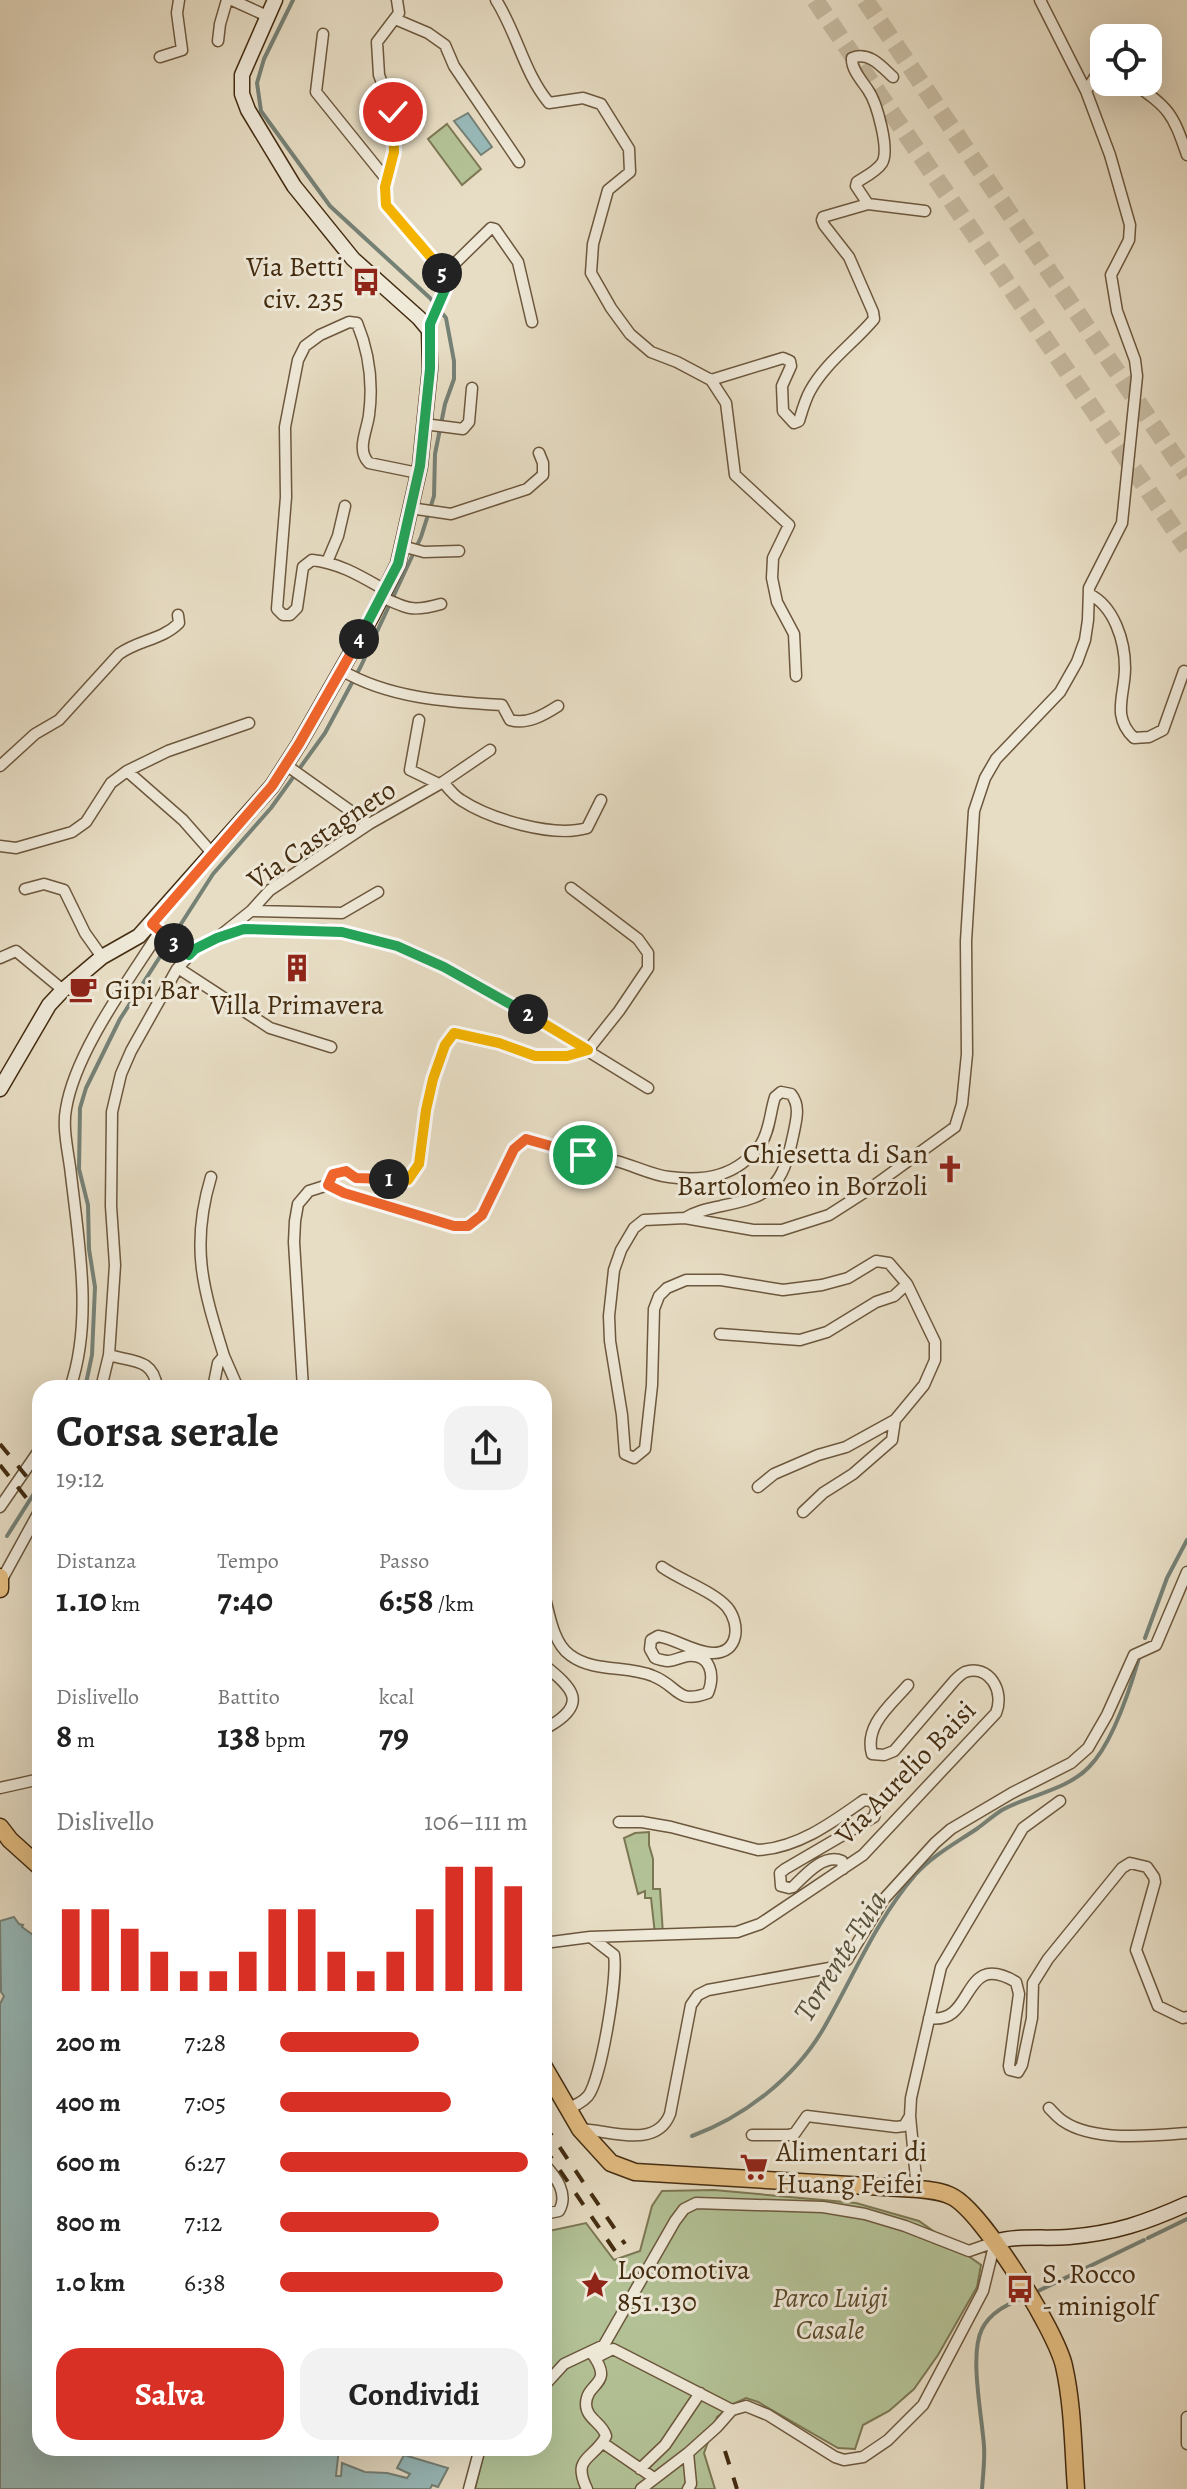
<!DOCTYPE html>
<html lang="it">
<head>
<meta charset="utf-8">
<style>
  body { margin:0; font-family:Alegreya,serif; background:#f2f2f2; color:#222; height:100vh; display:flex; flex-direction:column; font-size:30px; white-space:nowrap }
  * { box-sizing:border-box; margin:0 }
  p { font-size:26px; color:#767676 }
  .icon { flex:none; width:44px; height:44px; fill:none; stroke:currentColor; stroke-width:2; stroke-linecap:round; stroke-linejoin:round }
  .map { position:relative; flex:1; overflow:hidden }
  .sheet { position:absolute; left:32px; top:1380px; width:520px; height:1076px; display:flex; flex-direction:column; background:#fff; border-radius:24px; box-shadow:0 8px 32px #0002 }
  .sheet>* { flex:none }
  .tools { position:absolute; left:1090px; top:24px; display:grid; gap:16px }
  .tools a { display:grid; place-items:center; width:72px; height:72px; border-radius:16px; background:#fff; box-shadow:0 8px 32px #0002; font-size:40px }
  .pin { position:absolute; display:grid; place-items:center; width:68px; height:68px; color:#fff; margin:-34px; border:4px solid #fff; border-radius:50%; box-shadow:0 2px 8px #0007 }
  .km { position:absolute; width:40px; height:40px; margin:-20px; border-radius:50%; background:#222; color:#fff; font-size:22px; line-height:40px; text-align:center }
  .round { display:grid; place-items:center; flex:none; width:84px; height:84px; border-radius:24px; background:#f2f2f2 }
  .summary { display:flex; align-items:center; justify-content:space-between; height:136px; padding:0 24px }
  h1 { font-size:44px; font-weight:700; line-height:60px }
  .metrics { display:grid; grid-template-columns:repeat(3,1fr); gap:12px; height:136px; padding:8px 24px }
  .metrics div { display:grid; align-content:center }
  .metrics b { font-size:34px; font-weight:700 }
  .metrics small { font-size:22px; font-weight:400 }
  .metrics p { font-size:22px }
  .chart { height:224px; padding:16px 24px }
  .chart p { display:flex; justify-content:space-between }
  .chart svg { width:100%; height:144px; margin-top:8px; stroke:#d93025; stroke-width:6 }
  .button { display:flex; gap:16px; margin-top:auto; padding:16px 24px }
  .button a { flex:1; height:92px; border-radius:24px; background:#d93025; color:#fff; font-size:32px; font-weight:700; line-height:92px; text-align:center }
  .button a+a { background:#f2f2f2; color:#222 }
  ul { padding:0 24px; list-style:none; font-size:26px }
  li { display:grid; grid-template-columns:128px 96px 1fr; align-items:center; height:60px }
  li i { height:20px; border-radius:10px; background:#d93025 }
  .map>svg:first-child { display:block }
  .green { fill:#b3c296; stroke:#7c7753; stroke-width:2 }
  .water { fill:#98baba; stroke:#768176; stroke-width:2 }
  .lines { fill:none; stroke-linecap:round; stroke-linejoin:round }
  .stream { stroke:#768176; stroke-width:4 }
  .highway-tunnel { stroke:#c6baa0; stroke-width:18; stroke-dasharray:18 9; stroke-linecap:butt }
  .street-casing { stroke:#6d583d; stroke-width:13 }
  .secondary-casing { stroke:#442c10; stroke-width:17 }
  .primary-casing { stroke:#442c10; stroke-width:19 }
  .street { stroke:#efe9d9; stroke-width:10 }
  .secondary { stroke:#efe9d9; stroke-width:14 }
  .primary { stroke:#e4be82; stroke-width:16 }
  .rail { stroke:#442c10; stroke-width:4; stroke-dasharray:14 14; stroke-linecap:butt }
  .split-1-casing { stroke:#fff; stroke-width:16 }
  .split-2-casing { stroke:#fff; stroke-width:16 }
  .split-3-casing { stroke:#fff; stroke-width:16 }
  .split-4-casing { stroke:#fff; stroke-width:16 }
  .split-5-casing { stroke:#fff; stroke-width:16 }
  .split-6-casing { stroke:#fff; stroke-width:16 }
  .split-1 { stroke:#f0652b; stroke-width:10 }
  .split-2 { stroke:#f5b400; stroke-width:10 }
  .split-3 { stroke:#22a559; stroke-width:10 }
  .split-4 { stroke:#f0652b; stroke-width:10 }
  .split-5 { stroke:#22a559; stroke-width:10 }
  .split-6 { stroke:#f5b400; stroke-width:10 }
  .labels { text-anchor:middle; stroke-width:6; stroke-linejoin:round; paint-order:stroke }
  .poi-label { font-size:28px; fill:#442c10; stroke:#efe9d9; text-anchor:start }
  .street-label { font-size:28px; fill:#442c10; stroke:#efe9d9 }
  .park-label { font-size:28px; font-style:italic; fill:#5a4a2b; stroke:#efe9d9 }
  .water-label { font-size:30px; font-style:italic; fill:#59503a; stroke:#efe9d9 }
</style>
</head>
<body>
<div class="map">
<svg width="1187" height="2489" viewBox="0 0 1187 2489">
  <rect width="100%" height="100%" fill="#e7ddc4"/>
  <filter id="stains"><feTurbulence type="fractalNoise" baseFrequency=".0025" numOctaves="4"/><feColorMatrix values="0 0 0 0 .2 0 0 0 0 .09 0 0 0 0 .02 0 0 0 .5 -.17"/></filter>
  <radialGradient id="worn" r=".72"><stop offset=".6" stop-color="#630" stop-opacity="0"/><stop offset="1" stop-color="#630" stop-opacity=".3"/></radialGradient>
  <path class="green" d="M447,124L481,169L462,185L428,139Z
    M649,1832V1845L653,1859V1889H660L663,1934H655L651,1898H645V1891L638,1894L624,1838L635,1833Z
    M714,2190L856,2203L919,2221L981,2265L977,2287L938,2355L914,2389L889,2411L863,2425L855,2449L838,2448L758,2402L746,2398L733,2404L717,2417L704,2453L715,2489H475L485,2448H544V2232L586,2223L614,2260L640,2251L652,2206L662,2191Z"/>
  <path class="water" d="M468,113L492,147L481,155L454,121Z
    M14,1917L19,1924L23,1925L22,1927L40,1940V2448H339L336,2476H341L342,2463L365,2472L387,2473L407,2478L410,2474L397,2468L404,2455L448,2468L438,2487L432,2485L430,2489H0V2004L4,1996L1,1992L0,1921Z"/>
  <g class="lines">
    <path class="stream" d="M85,1388L92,1355L95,1287L89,1249L88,1205L79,1169L80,1108L86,1088L120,1019L213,874L271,808L325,733L361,666L421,537L434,496L435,454L445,404L454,379V361L446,318L430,298L330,206L261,111L257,83L264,59L293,0
      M7,1536L40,1484
      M1145,1638L1167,1578L1187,1540
      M692,2136C744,2117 794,2078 822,2031C853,1978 874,1923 915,1875C933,1855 956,1843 978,1828C986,1822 994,1815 1002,1810C1029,1795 1067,1790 1089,1767C1112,1744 1130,1689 1139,1658
      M1148,2238L1187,2219
      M1034,2293L1144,2240
      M982,2489C983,2475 985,2460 984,2446C982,2415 969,2355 982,2329C991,2311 1009,2304 1026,2296"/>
    <path class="highway-tunnel" d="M815,0L1187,548
      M865,0L1187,475"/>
    <defs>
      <path id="street" d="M232,0L267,16
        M397,0L399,13L377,42L379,75L393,112L394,152L385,187L386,205L435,262L447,285L429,330
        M496,0C517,33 524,73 549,103L583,98L601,104L629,149L630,172L608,190L593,244L591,273L611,308L630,334L651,352L677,362L711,380L726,403L735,475L789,525L773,558L772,578L777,602L794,634L796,676
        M395,19L428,33L445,45L454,66L519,162
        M323,34L316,92L387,180
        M218,41L220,24L227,0
        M160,57L182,50L177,13L179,0
        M1132,82C1169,109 1172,111 1187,155
        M1086,91L1095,77L1104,74
        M868,204L856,186L857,182C865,177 877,171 882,163C890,150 877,103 868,90C862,81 851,69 852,58C869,51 881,66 893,77
        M443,275L491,228L495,229L518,262L532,322
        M711,380L783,358L790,361L791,366L782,386L783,411L794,423L799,421C802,411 805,400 810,391C825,363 854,343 874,319L873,312L849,257L824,225L822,220L823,217L868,204L925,211
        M424,424L463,429L469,422L472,388
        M410,508L451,514L527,489L543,475V463L539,453
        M402,546L424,552L459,551
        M327,562L338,536L345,506
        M385,590C362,577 340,563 312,560L303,567L297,608L290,615H283L277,609L286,497L285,427L298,360L305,346L320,335L349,322L357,323C369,352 373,385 369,415C367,431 356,450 369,463L418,473
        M1089,594C1114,606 1125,641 1125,668C1125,695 1111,716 1134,738L1149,737L1163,730L1184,671
        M382,597C407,609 413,612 441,604
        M341,670C388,698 447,702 502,705L510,720C527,725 544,715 558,706
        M419,720L410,770L439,784
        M286,765L369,824
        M0,766L35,734L59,720L119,654C138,640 162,640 179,623L178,615
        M127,771L183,820L212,853
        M443,782C448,788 454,796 461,800C490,819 553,838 587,828L601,800
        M0,846L16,848L72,832L86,822L111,783L127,771L168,751L249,723
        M25,889L44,884L64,890L85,933L102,957
        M251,911L342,913L378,892
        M156,928L189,955
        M227,935L244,929L323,930L342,932L388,943L444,967L508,1002L648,1088
        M0,958L16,951L63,990
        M178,968L270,1028L331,1047
        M211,1177C190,1247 203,1288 224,1356
        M328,1185L333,1174L346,1171L356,1178L408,1180L419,1164L426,1110L433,1079L445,1045L454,1033L499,1043L535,1056H567L588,1050L619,1011L648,968V953L638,939L571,888
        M720,1334L800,1340L827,1332L876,1302L894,1296L907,1284L889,1263L876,1261L848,1278L822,1285L783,1290L721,1280H686L667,1288L659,1296L654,1309L652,1385L645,1449L634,1458L625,1454L622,1415L610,1341L609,1316L614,1270L621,1250L634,1228L644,1220L685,1218L753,1230H782L829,1215L868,1190L955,1127L962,1104L967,1054L966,941L974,811L985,778L996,759L1060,692L1077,662L1085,640L1088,620L1089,588L1122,523L1137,376L1135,360L1117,311L1111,275L1129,240L1130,225L1110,155L1086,91L1040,0
        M109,1355C132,1362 154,1358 157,1388
        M70,1388C93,1322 79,1244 71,1175C69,1155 62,1129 66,1109C75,1052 129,980 160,931
        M101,1388L109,1355L115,1265L111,1206L112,1112L121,1074L131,1051L177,969L195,949L217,938L251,911L270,890L369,824L443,782L490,750
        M213,1388L218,1363L224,1356L238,1388
        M303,1388L294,1242L295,1221L298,1204L309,1191L328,1185L344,1193L454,1226H468L482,1215L514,1149L526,1139C556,1147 586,1153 616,1161C633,1165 651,1175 669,1177C706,1182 738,1176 761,1144C770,1130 770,1112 775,1097L781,1092L791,1094C801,1106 796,1121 793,1136C782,1187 772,1196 721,1206C708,1209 697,1211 685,1218
        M758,1487L774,1474L818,1455L846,1447L895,1420L924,1385L935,1360V1342L907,1284
        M0,1507L40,1449
        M803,1512L823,1493L853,1474L892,1440L895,1420
        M1,1581L40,1510
        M544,1594C549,1613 553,1643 570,1655C594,1673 627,1665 653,1676C679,1686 676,1705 708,1693C715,1675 711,1653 687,1656C681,1657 674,1661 668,1661C666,1661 656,1659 655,1658L650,1649L651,1640L658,1636C676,1639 693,1652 712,1653C739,1654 741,1624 727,1607C713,1591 680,1580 662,1567
        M544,1665C573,1688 589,1704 548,1727H544
        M0,1788L40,1779
        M619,1822H642L671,1827L758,1850C798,1848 833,1822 864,1800L871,1801L877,1807L874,1817L785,1869L780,1873L781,1886L789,1888L793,1887C805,1875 824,1853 842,1861L843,1869
        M544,1943L590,1937L737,1932L760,1924L863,1855L996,1713C1005,1691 989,1664 965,1672C961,1674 958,1677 955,1680L894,1751L884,1755L872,1754C864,1725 891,1705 908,1685
        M929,2018C976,2026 960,1949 1016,1982L1019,1994L1009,2066L1010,2070L1018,2072L1022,2065L1032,2018L1033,1983L1048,1959L1122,1868L1130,1863L1147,1867L1154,1877L1155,1882L1136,1950L1158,2006L1183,2018L1187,2017
        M1049,2108C1053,2112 1058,2118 1063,2121C1093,2142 1152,2136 1187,2133
        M566,2109C574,2106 582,2103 588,2096C601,2080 618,1977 614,1955L592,1938
        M580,2129C609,2130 656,2150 670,2114L691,2005L698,1995L708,1990L835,1967L847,1960L884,1899L935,1843L951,1829L1012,1793L1071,1763L1088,1748L1107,1715L1134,1655L1156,1645L1187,1572
        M752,2135H789L795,2133L807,2116L896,2127L904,2126L910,2116
        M544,2164C556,2177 569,2194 559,2211L544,2214
        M917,2189L910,2116L911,2098L941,1967L1023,1828L1060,1801
        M595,2358L613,2349L732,2410
        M544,2386L564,2364L604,2345L675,2221L684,2209L696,2203L823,2207L865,2214L905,2226L969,2251L995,2242
        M1187,2417V2444
        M603,2443L654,2478
        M640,2469L665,2445L700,2393
        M469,2489L480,2448
        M587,2489C571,2456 594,2460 606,2436C603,2423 586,2419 586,2404C587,2380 616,2386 591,2352
        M641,2489L688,2453
        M688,2489L691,2484L688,2453L717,2427L732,2410L746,2406L768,2415L835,2457L844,2460L863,2457L888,2440L923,2405L983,2291L995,2242"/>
      <path id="secondary" d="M0,1089L49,1005L63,990L102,957L139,936L272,786L299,744L372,616L398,564L420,466L430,369L429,330L419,318L353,259L294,186L248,110L242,94V75L275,0
        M995,2242C1018,2235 1044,2239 1069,2237C1115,2233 1145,2223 1187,2204"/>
      <path id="primary" d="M0,1577V1589
        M0,1827L10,1840L40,1867
        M544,2067L580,2129L611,2163L635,2172L917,2189C929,2190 942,2191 953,2197C984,2214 1056,2331 1064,2366C1073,2406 1073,2448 1076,2489"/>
    </defs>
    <use href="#street" class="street-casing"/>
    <use href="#secondary" class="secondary-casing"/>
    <use href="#primary" class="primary-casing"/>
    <use href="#street" class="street"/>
    <use href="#secondary" class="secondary"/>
    <use href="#primary" class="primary"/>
    <path class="rail" d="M0,1444L40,1493
      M0,1465L40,1515
      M544,2124L625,2244
      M544,2147L615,2251
      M725,2451L737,2489"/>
  </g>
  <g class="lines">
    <defs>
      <path id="split-1" d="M389,1179L356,1178L346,1171L333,1174L328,1185L344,1193L454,1226H468L482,1215L514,1149L526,1139L583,1155"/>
      <path id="split-2" d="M389,1179L408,1180L419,1164L426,1110L433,1079L445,1045L454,1033L499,1043L535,1056H567L588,1050L528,1014"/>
      <path id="split-3" d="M174,943L189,955L195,949L217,938L244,929L342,932L397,946L444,967L528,1014"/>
      <path id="split-4" d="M174,943L152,924L272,786L299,744L359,639"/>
      <path id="split-5" d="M359,639L398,564L420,466L430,369V324L447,285L442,273"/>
      <path id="split-6" d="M393,112L394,152L385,187L386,205L435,262L442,273"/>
    </defs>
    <use href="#split-1" class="split-1-casing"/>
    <use href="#split-2" class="split-2-casing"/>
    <use href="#split-3" class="split-3-casing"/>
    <use href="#split-4" class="split-4-casing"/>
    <use href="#split-5" class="split-5-casing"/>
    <use href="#split-6" class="split-6-casing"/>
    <use href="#split-1" class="split-1"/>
    <use href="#split-2" class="split-2"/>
    <use href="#split-3" class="split-3"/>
    <use href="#split-4" class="split-4"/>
    <use href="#split-5" class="split-5"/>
    <use href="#split-6" class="split-6"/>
  </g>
  <defs>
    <symbol id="bus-bare" viewBox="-9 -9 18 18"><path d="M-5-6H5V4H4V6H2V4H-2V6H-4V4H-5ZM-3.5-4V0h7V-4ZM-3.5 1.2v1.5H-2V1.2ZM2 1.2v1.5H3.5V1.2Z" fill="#8f2418" stroke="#efe9d9" stroke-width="2.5" paint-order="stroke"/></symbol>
    <symbol id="building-bare" viewBox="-9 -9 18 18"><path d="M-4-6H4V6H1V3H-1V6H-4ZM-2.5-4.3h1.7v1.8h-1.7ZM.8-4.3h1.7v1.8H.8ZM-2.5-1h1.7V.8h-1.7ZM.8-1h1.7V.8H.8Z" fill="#8f2418" stroke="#efe9d9" stroke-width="2.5" paint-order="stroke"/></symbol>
    <symbol id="cafe-bare" viewBox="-9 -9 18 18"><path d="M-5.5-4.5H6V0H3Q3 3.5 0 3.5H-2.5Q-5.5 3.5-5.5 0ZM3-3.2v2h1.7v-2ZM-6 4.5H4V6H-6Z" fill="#8f2418" stroke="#efe9d9" stroke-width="2.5" paint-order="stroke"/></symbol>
    <symbol id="church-bare" viewBox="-9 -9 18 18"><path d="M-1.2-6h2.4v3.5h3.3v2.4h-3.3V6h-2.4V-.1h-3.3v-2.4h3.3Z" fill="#8f2418" stroke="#efe9d9" stroke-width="2.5" paint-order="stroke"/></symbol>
    <symbol id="supermarket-bare" viewBox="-9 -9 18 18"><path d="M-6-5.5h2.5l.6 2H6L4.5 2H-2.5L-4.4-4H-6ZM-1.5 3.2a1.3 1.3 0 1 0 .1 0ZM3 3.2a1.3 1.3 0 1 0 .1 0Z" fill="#8f2418" stroke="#efe9d9" stroke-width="2.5" paint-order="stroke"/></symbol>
    <symbol id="sight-bare" viewBox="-9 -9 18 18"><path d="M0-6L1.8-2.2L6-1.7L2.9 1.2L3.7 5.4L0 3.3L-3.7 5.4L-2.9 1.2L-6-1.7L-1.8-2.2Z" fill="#8f2418" stroke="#efe9d9" stroke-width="2.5" paint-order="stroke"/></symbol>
  </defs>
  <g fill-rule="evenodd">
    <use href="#bus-bare" x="346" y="262" width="40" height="40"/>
    <use href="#building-bare" x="277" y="948" width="40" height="40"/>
    <use href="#cafe-bare" x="63" y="969" width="40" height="40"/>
    <use href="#church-bare" x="930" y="1149" width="40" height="40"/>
    <use href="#supermarket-bare" x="734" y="2147" width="40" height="40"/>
    <use href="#sight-bare" x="575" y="2265" width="40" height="40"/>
    <use href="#bus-bare" x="1000" y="2269" width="40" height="40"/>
  </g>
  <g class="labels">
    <g class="poi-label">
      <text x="344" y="276" text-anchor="end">Via Betti<tspan x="344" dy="32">civ. 235</tspan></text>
      <text x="105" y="999">Gipi Bar</text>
      <text x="297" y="1014" text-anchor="middle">Villa Primavera</text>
      <text x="928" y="1163" text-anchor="end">Chiesetta di San<tspan x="928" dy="32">Bartolomeo in Borzoli</tspan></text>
      <text x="776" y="2161">Alimentari di<tspan x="776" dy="32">Huang Feifei</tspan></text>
      <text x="617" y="2279">Locomotiva<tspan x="617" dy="32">851.130</tspan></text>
      <text x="1042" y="2283">S. Rocco<tspan x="1042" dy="32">- minigolf</tspan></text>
    </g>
    <g class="street-label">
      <text transform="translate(321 834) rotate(-34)" y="10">Via Castagneto</text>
      <text transform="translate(905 1772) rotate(-46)" y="10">Via Aurelio Baisi</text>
    </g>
    <g class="park-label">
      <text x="830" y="2307">Parco Luigi<tspan x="830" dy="32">Casale</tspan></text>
    </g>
    <g class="water-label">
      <text transform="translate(840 1956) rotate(-58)" y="10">Torrente Tuia</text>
    </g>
  </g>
  <rect width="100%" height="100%" filter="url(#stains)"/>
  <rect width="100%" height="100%" fill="url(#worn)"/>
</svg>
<div class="tools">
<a><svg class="icon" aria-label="locate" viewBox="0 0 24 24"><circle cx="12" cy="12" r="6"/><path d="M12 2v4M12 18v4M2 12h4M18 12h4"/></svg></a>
</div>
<div class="pin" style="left:583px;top:1155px;background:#1e9e55"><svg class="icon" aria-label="arrive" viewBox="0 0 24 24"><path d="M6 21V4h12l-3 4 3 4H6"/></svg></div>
<div class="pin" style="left:393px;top:112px;background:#d93025"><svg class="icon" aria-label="check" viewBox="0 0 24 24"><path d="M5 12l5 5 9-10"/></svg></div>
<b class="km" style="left:389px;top:1179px">1</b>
<b class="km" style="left:528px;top:1014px">2</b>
<b class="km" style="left:174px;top:943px">3</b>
<b class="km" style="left:359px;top:639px">4</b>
<b class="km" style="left:442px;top:273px">5</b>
<section class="sheet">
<div class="summary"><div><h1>Corsa serale</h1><p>19:12</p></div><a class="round"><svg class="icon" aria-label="share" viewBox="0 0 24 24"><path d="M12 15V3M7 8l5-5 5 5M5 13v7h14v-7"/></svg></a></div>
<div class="metrics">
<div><p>Distanza</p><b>1.10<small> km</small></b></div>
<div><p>Tempo</p><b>7:40</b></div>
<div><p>Passo</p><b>6:58<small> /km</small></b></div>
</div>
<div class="metrics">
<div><p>Dislivello</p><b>8<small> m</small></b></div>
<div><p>Battito</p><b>138<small> bpm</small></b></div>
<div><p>kcal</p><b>79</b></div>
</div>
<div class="chart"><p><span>Dislivello</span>106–111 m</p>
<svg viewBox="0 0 160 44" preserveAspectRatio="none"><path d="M5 44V19M15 44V19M25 44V25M35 44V32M45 44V38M55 44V38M65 44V32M75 44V19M85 44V19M95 44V32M105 44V38M115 44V32M125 44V19M135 44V6M145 44V6M155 44V12"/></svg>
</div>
<ul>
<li><b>200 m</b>7:28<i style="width:56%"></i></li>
<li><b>400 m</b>7:05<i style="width:69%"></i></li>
<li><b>600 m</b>6:27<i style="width:100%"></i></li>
<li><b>800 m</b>7:12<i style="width:64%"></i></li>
<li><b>1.0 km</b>6:38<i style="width:90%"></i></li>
</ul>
<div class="button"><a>Salva</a><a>Condividi</a></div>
</section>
</div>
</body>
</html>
